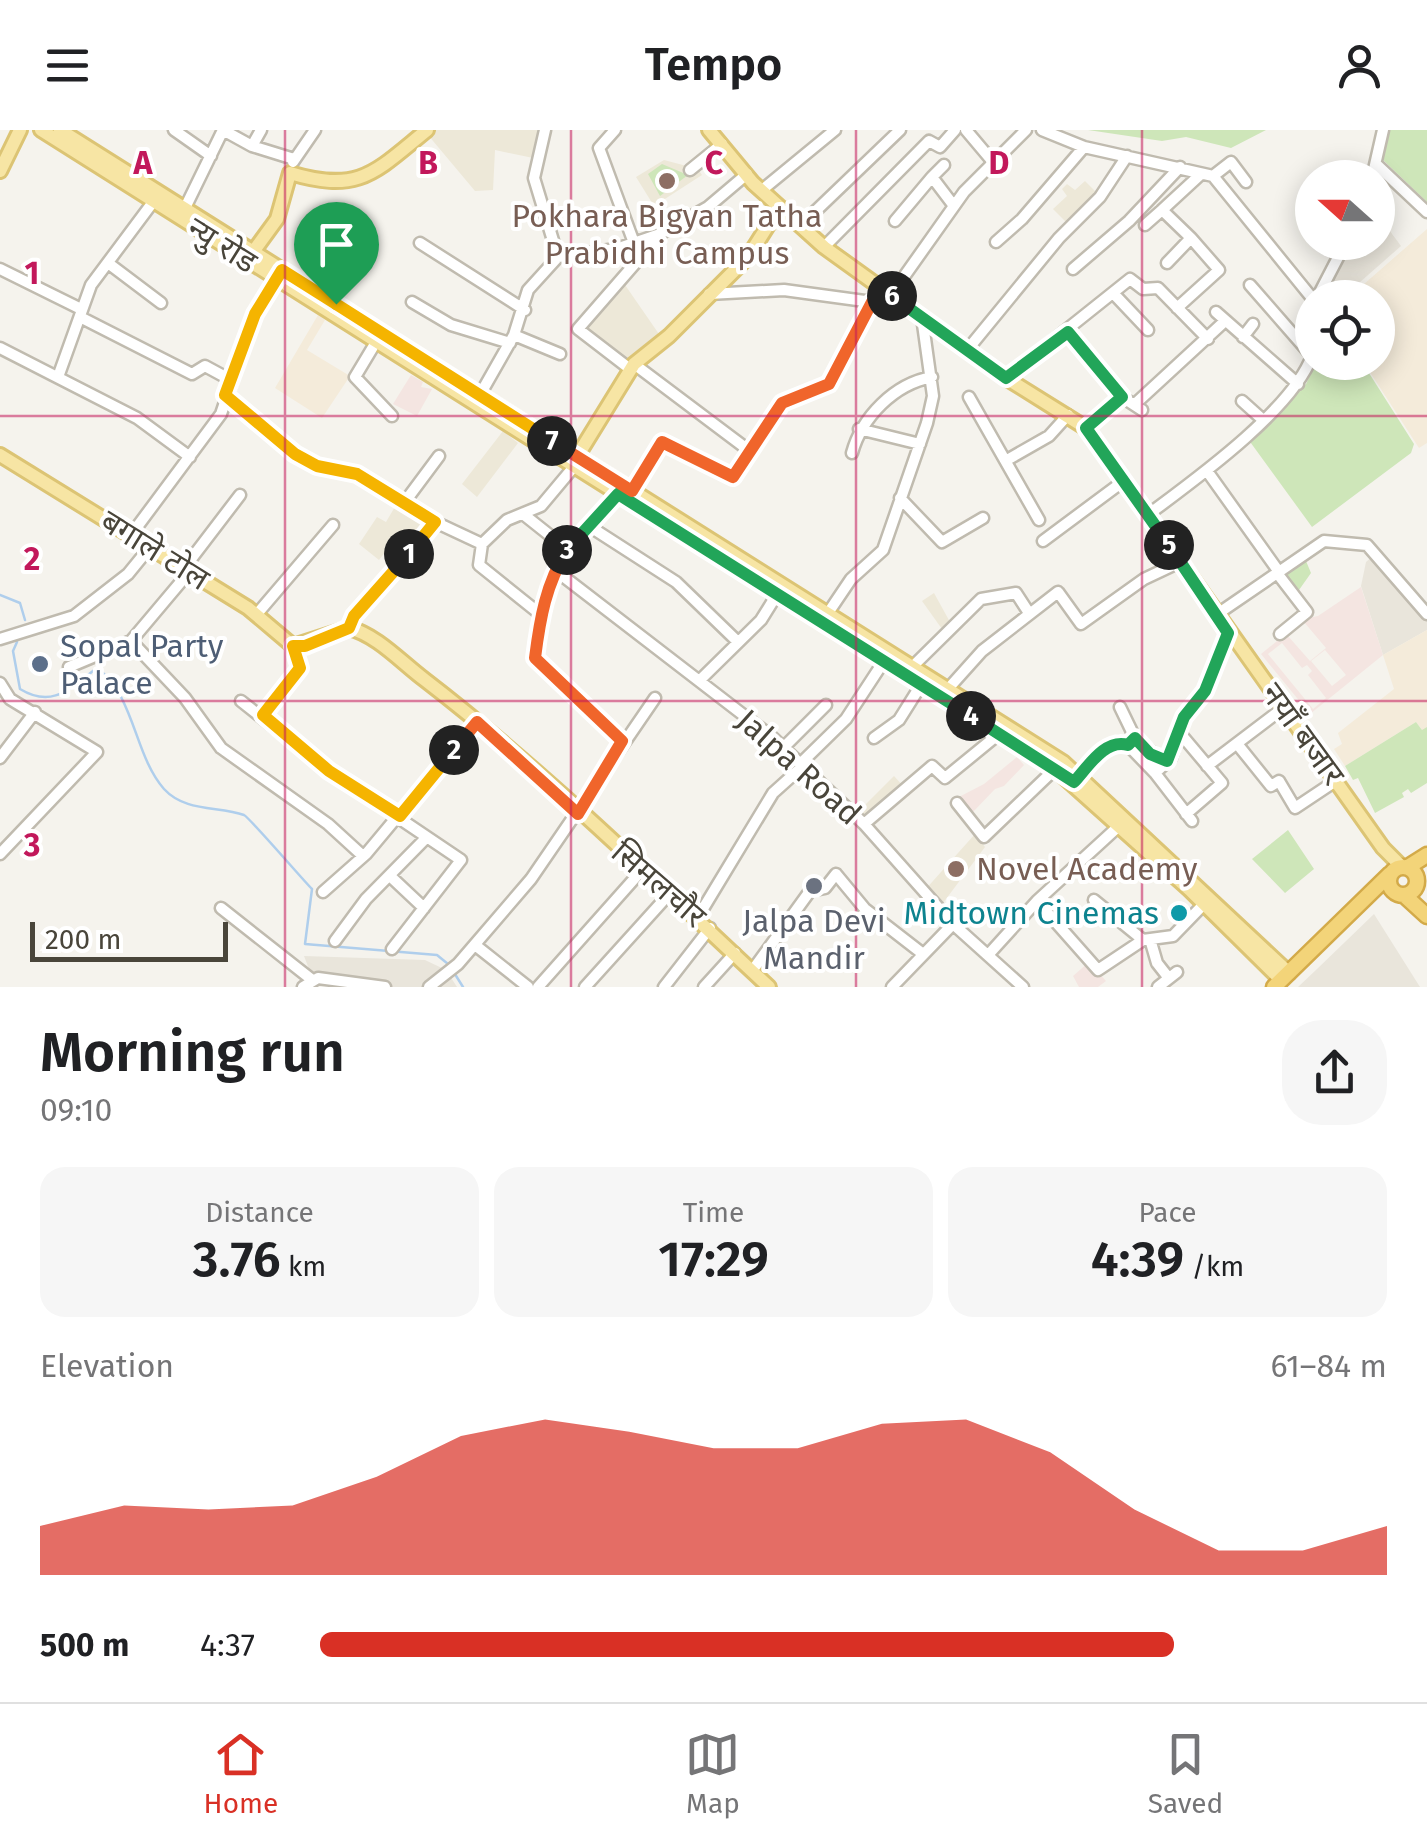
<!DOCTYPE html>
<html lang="en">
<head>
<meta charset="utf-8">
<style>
  body { margin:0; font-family:"Fira Sans","Noto Sans Devanagari",sans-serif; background:#f6f6f6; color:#202124; height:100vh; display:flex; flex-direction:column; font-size:38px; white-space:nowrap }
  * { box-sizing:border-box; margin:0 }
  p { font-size:32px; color:#757577 }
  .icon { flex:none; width:55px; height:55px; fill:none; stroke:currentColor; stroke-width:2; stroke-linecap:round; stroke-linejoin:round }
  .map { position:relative; height:857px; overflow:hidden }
  .sheet { display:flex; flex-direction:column; background:#fff; flex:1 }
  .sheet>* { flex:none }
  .needle { width:65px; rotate:291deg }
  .buttons { position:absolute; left:1295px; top:30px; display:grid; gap:20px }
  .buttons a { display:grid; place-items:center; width:100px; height:100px; border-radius:50%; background:#fff; box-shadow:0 5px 25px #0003; font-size:50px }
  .scale { position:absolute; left:30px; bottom:25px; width:198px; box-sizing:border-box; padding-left:10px; border:5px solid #49453a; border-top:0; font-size:28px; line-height:35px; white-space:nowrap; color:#49453a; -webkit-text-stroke:8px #fff; paint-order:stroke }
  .pin { position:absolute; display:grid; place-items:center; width:85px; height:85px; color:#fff; margin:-102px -42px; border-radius:50% 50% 50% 0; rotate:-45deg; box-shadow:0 0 10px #0007 }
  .pin .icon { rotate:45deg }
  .km { position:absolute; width:50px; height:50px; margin:-25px; border-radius:50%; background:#222; color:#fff; font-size:28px; line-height:50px; text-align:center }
  .round { display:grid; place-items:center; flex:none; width:105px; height:105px; border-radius:40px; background:#f6f6f6 }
  .head { display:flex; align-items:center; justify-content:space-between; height:170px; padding:0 40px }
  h1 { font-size:55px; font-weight:600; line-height:75px }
  .figures { display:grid; grid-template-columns:repeat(3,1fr); gap:15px; height:170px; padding:10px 40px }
  .figures div { display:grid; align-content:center; border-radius:25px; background:#f6f6f6; text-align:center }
  .figures b { font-size:50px; font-weight:600 }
  .figures small { font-size:28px; font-weight:400 }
  .figures p { font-size:28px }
  .chart { height:280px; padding:20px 40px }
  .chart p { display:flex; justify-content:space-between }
  .chart svg { width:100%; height:180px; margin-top:10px; fill:#d93025; opacity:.7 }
  ul { padding:0 40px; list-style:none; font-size:32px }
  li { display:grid; grid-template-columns:160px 120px 1fr; align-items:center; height:75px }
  li i { height:25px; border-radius:12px; background:#d93025 }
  header { display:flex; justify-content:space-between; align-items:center; height:130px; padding:0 40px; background:#fff; font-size:45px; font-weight:600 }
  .tab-bar { display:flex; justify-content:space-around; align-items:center; height:140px; border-top:2px solid #e0e0e0; background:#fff; font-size:28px; color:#757577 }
  .tab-bar a { display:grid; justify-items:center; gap:5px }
  .tab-bar .active { color:#d93025 }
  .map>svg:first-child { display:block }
  .residential { fill:#e9e5db }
  .commercial { fill:#f4ebda }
  .education { fill:#ede8d8 }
  .medical { fill:#f4e5e1; fill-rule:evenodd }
  .green { fill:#cee6b9 }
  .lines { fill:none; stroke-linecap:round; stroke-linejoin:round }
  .stream { stroke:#afceec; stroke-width:2.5 }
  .minor-casing { stroke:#c0bbaf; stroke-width:15 }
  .major-casing { stroke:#dcc474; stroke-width:18 }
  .highway-casing { stroke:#d3aa49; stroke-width:19 }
  .minor { stroke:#fff; stroke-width:10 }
  .major { stroke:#f7e5a4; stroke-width:12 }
  .highway { stroke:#f3d479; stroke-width:14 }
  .split-1-casing { stroke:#fff; stroke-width:20 }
  .split-2-casing { stroke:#fff; stroke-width:20 }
  .split-3-casing { stroke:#fff; stroke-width:20 }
  .split-4-casing { stroke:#fff; stroke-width:20 }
  .split-5-casing { stroke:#fff; stroke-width:20 }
  .split-6-casing { stroke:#fff; stroke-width:20 }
  .split-7-casing { stroke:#fff; stroke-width:20 }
  .split-8-casing { stroke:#fff; stroke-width:20 }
  .split-1 { stroke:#f5b400; stroke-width:12 }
  .split-2 { stroke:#f5b400; stroke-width:12 }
  .split-3 { stroke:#f0652b; stroke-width:12 }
  .split-4 { stroke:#22a559; stroke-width:12 }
  .split-5 { stroke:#22a559; stroke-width:12 }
  .split-6 { stroke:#22a559; stroke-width:12 }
  .split-7 { stroke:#f0652b; stroke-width:12 }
  .split-8 { stroke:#f5b400; stroke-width:12 }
  .grid { fill:none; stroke:#c2185b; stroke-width:2.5; stroke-opacity:0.55 }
  .education-dot { fill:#8d6e63; stroke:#fff; stroke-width:4 }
  .service-dot { fill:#5c6f8a; stroke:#fff; stroke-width:4 }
  .worship-dot { fill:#6b7280; stroke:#fff; stroke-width:4 }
  .culture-dot { fill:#0f9aa8; stroke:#fff; stroke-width:4 }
  .labels { text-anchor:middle; stroke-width:8; stroke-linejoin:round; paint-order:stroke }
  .education-label { font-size:32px; fill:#785e54; stroke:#fff }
  .street-label { font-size:32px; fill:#49453a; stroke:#fff }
  .service-label { font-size:32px; fill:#4e5e75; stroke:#fff; text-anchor:start }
  .culture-label { font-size:32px; fill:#0d838f; stroke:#fff; text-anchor:end }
  .worship-label { font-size:32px; fill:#5b616d; stroke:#fff }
  .grid-label { font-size:32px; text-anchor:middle; font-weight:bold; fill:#c2185b; stroke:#fff; stroke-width:8; stroke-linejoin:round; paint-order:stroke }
</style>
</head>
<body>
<header><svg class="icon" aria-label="menu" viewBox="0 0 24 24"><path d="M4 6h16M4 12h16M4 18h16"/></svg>Tempo<svg class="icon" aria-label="person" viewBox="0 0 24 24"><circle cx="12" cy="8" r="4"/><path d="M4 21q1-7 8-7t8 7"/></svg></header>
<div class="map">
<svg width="1427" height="857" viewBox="0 0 1427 857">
  <rect width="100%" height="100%" fill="#f5f3ed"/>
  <path class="residential" d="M1378,85L1401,116L1343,167L1321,168L1351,113L1378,112Z
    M1374,425L1427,491V500L1383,525L1361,456L1366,432Z
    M1374,784L1420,857H1298L1317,839Z
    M304,826L425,830L446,840L457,857H344L314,852Z"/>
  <path class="commercial" d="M1427,99V313L1419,318L1364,233L1378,232V168H1348Z
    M318,185L325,190L307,220L350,246L322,288L275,258Z
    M1427,500V597L1423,601L1416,592L1345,636L1334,619L1342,614L1338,603L1394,559L1383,525Z"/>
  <path class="education" d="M434,0H547L538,29L495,20L493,60L475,61L428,5Z
    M664,30L698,39L702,45L654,76L636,47Z
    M1085,51L1099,65L1070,96L1053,79L1067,66L1062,59L1067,54L1075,60Z
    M623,152L661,207L629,235L581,199Z
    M503,301L518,313L477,367L462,354Z
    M396,375L430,395L414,417L397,406L379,430L359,414L377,387L386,392Z
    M934,463L950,492L942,499L922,471Z
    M894,646L905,658L867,691L858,682Z
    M975,704L985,717L940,777L924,761Z"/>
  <path class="medical" d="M411,245L423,252L421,257L432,259L417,286L393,274Z
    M1361,457L1383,525L1310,584L1261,524L1304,489L1318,486ZM1304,492L1326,518L1310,531L1288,506ZM1282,513L1302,538L1307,535L1312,541L1308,545L1326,568L1313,579L1268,524ZM1325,520L1346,545L1332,556L1311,531Z
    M1017,627L1024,635L1004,656L995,659L973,682L968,678L964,682L955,669L984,654Z
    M1089,832L1106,851L1098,857H1079L1073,846Z"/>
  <path class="green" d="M1088,0H1266L1231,18L1186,7L1162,11Z
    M1388,0H1427V72L1383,30Z
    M662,34L688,45L660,66L648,44Z
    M1362,232L1414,314L1411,323L1312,397L1248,309L1306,254L1316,233Z
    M1306,431L1311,443L1299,460L1286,445Z
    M1416,592L1422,600L1427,597V653L1411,663L1408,659L1402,663L1404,667L1375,683L1358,648L1353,650L1345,636Z
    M1288,700L1314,739L1285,763L1252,729Z"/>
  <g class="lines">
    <path class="stream" d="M0,465L20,473L25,490
      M17,512L13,521L20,559C53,579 70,558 97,538C135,566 134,625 164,659C185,682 218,676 244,685C250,688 302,749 312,759L305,814L437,825L448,834
      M453,841L463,857"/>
    <defs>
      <path id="minor" d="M174,0L211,26
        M223,0L252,16L294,29
        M545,0L534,48L558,127
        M615,0L599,18L634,113
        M966,0L993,32
        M1042,0L1084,17L1213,46L1312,168
        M252,16L261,0
        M293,32L315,0
        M1376,34L1427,82
        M690,40L722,14
        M1213,46L1231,32L1246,52
        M932,47L944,35
        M1372,48L1383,0
        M762,60L835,0
        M185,78L223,0
        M895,91L932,47L954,76
        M1145,95L1162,80
        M800,96L900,0
        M1191,108L1162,80L1201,44
        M996,112L1022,89L1084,17
        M420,113L525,180
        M824,117L929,11L940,17L955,0
        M108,133L161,173
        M1167,133L1191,108L1219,140L1177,178
        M0,139L79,178
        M1073,139L1129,91L1180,37
        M1250,155L1312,226
        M1113,163L1148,200
        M709,164L784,160L872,172
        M891,165L964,62L1026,0
        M1317,168L1346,112
        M412,172L451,195L510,213
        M1216,182L1298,254
        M80,187L192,244L205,236L229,249
        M1068,202L1122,267L1142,280
        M514,205L560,224
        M1243,207L1253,194
        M376,212L355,247L392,286
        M0,218L137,288L190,327
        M968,219L1059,108L1100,67L1127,26
        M634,234L751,322
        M630,239L578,199L659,106
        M58,247L91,155L153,72
        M1006,248L1130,149L1143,159L1158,158L1208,209
        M225,265L295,324L317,335L357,344L435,392L482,414L507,390L541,376L577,333
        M969,267L1039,390
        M477,270L514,205L528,160L558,127L616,119L660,104L708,77L747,44
        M1242,271L1262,289
        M1135,274L1225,191
        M1086,298L1122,267
        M859,299L920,314
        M852,323C862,287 894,254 932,247
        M1007,330L1049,306L1068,285
        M1207,341L1279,442
        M619,360C608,381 587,397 571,415C544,447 540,488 535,528L621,611
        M630,366L662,312L733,347L783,273L829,254L872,172L885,160
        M900,368L942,412L983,388
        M404,373L439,326
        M523,384L567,419
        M1149,384C1196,349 1292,280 1312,226
        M589,396L676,452L738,512
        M131,405L221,284L255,184L279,144
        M1043,411L1125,350
        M482,414L479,435L540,484
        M185,437L240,365
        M555,440L772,607L864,694L953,794L1023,857
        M1277,443L1307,482L1280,504
        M257,484L333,395
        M1216,485L1324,411L1367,415L1427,484
        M824,489L851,449L883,420L927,293L933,266L922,187
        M349,498L354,486L435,392
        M0,509L74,486L128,444L150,417
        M131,511L185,568L221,618L328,694L363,726
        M69,537L131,511L190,441
        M907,542L981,469L1016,463L1029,483
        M700,550L761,490L779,461
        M0,553L10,569L97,622L0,724
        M947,560L982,521L1058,462L1081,494L1144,449L1180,432
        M241,571L329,641L461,730L392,819
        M1120,577L1135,608L1128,615
        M263,585L300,538L293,516
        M1179,602L1222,653L1186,684
        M874,608L899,590L921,555
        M1135,608L1163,631
        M1238,615L1271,656L1279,651L1295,678L1337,650
        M783,618L826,575
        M0,628L35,582
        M801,633L846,589L884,531
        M1207,636L1286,576
        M1155,643L1192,691
        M1076,649L1107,617L1119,612L1128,615L1155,643L1171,628L1184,587L1205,561L1228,503
        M957,673L984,707L1055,639
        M864,694L932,636L945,648L1000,603
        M390,746L424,778
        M323,762L366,724L477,591
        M1094,770L1143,810L1173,806L1204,774
        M1037,771L1098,840L1143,810
        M221,778L311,849
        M698,787L773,663L803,636
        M1150,809L1157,833L1168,847
        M335,811L366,769L427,707
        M475,815L528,857
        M989,824L1037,771L1120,695
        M752,841L810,761L825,758L836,744L865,779L923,824
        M303,857L318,848L385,857
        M429,857L458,834L531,749L655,568
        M538,857L643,739
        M585,857L671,762
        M664,857L710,798
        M704,857L735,823
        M892,857L953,794
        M1158,857L1177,842"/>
      <path id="major" d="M41,0L1055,639L1190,760L1281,850
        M60,0L1063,632L1289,843
        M709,0L753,53L824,117L1006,248L1086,298L1383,718L1402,737
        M0,41L20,0
        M253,122L277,89L290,43C360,64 375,42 427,0
        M0,325L248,478L293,516L349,498C377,505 402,533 425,550C546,643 657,753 769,857
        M573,333L634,234L669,206L748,127L779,78"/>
      <path id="highway" d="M1389 751a14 14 0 1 1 28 0a14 14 0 1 1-28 0Z
        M1408,737L1427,725
        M1404,765L1427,786
        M1274,857L1390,744"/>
    </defs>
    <use href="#minor" class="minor-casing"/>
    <use href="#major" class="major-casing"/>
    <use href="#highway" class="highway-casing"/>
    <use href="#minor" class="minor"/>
    <use href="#major" class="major"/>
    <use href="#highway" class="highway"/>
  </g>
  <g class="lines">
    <defs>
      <path id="split-1" d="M336,174L282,140L255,184L225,265L295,324L317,336L357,344L435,392L409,424"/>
      <path id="split-2" d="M409,424L354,486L349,498L305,516H293L300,538L263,585L329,641L400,686L454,620"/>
      <path id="split-3" d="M454,620L477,592L578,684L622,611L535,528C540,488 546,454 567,420"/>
      <path id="split-4" d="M567,420L618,364L971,586"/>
      <path id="split-5" d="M971,586L1074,652C1088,637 1105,608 1128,615L1135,608L1150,624L1167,631L1184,587L1205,561L1228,503L1169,415"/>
      <path id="split-6" d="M892,166L1006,248L1068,202L1122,267L1086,298L1169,415"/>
      <path id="split-7" d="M552,311L632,361L662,312L733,347L782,273L829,254L872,172L885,160L892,166"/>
      <path id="split-8" d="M336,174L552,311"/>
    </defs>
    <use href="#split-1" class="split-1-casing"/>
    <use href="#split-2" class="split-2-casing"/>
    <use href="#split-3" class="split-3-casing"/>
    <use href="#split-4" class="split-4-casing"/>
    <use href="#split-5" class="split-5-casing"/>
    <use href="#split-6" class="split-6-casing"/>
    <use href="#split-7" class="split-7-casing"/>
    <use href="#split-8" class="split-8-casing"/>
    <use href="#split-1" class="split-1"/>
    <use href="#split-2" class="split-2"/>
    <use href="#split-3" class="split-3"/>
    <use href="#split-4" class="split-4"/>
    <use href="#split-5" class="split-5"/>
    <use href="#split-6" class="split-6"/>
    <use href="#split-7" class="split-7"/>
    <use href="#split-8" class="split-8"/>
  </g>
  <path class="grid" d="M285,0V857M571,0V857M856,0V857M1142,0V857M0,286H1427M0,571H1427"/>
  <g class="education-dot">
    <circle cx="667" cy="51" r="10"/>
    <circle cx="956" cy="739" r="10"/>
  </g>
  <circle class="service-dot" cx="40" cy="534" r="10"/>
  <circle class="worship-dot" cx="814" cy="756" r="10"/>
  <circle class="culture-dot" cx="1179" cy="783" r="10"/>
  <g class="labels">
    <g class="education-label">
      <text x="667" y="97">Pokhara Bigyan Tatha<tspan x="667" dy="37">Prabidhi Campus</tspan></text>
      <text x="976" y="750" text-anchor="start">Novel Academy</text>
    </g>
    <g class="street-label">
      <text transform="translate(222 115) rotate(32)" y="11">न्यु रोड</text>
      <text transform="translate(155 420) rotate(32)" y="11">बगाले टोल</text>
      <text transform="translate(1303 604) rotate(54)" y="11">नयाँ बजार</text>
      <text transform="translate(799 637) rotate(42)" y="11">Jalpa Road</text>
      <text transform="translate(659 754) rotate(41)" y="11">सिमलचौर</text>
    </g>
    <g class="service-label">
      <text x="60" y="527">Sopal Party<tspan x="60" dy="37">Palace</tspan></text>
    </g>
    <g class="culture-label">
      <text x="1159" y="794">Midtown Cinemas</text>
    </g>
    <g class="worship-label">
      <text x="814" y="802">Jalpa Devi<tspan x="814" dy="37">Mandir</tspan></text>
    </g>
  </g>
  <g class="grid-label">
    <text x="143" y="44">A</text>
    <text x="428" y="44">B</text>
    <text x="714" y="44">C</text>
    <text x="999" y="44">D</text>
    <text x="32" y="154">1</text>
    <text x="32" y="440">2</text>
    <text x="32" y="726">3</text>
  </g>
</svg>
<div class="buttons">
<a><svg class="needle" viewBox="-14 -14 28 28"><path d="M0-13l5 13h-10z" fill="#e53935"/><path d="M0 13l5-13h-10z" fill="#757577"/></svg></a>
<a><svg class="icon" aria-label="locate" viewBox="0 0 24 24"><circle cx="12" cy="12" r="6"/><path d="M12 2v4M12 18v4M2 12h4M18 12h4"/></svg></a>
</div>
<div class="scale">200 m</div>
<div class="pin" style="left:336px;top:174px;background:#1e9e55"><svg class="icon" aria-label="arrive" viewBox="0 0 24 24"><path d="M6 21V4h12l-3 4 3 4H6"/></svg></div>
<b class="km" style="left:409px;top:424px">1</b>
<b class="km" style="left:454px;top:620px">2</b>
<b class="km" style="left:567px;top:420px">3</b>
<b class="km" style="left:971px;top:586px">4</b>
<b class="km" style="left:1169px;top:415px">5</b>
<b class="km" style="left:892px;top:166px">6</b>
<b class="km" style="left:552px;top:311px">7</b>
</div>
<section class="sheet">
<div class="head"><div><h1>Morning run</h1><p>09:10</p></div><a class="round"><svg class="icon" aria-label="share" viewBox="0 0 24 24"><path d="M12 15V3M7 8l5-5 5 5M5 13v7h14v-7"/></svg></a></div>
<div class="figures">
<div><p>Distance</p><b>3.76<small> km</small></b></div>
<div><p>Time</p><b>17:29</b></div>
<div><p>Pace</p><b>4:39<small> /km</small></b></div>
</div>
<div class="chart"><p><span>Elevation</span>61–84 m</p>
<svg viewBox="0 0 160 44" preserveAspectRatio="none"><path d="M0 44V32L10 27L20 28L30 27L40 20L50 10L60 6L70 9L80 13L90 13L100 7L110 6L120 14L130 28L140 38L150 38L160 32V44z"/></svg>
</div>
<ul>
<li><b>500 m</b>4:37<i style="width:80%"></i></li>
</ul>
</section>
<nav class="tab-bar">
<a class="active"><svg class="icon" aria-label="home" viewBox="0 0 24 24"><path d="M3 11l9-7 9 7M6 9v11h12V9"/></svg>Home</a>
<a><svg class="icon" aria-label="map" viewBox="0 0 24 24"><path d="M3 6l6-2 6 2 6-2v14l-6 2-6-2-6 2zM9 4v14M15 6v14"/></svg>Map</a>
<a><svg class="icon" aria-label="saved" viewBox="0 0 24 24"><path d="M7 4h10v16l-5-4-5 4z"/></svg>Saved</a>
</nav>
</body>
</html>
